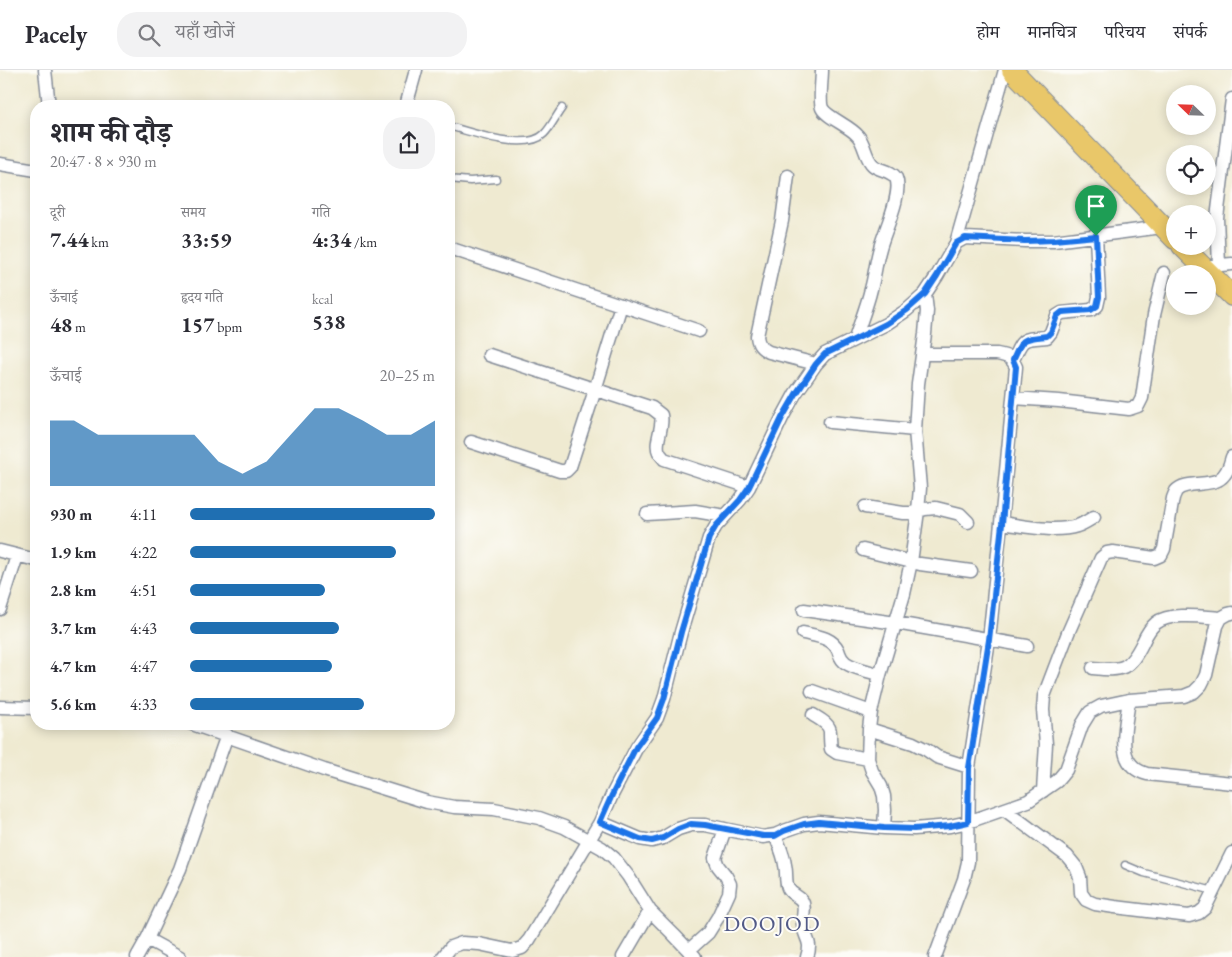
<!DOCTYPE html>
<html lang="hi">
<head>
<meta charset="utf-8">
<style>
  body { margin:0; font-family:"EB Garamond","Noto Serif Devanagari",serif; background:#f2f2f3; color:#2b2b33; height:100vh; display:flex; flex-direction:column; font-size:19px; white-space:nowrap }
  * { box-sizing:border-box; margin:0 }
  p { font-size:16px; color:#7c7c81 }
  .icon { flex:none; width:28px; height:28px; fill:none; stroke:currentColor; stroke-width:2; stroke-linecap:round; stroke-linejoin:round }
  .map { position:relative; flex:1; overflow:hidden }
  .side { position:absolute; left:30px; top:30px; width:425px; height:630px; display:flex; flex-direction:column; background:#fff; border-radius:20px; box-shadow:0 2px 12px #0003 }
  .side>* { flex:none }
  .needle { width:32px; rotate:293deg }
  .fabs { position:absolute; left:1166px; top:15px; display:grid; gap:10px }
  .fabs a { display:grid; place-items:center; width:50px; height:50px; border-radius:50%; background:#fff; box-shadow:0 2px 12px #0003; font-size:25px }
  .pin { position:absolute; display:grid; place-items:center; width:42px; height:42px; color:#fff; margin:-51px -21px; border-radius:50% 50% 50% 0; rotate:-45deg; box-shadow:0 0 5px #0007 }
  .pin .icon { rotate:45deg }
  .round { display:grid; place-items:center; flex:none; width:52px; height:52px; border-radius:20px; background:#f2f2f3 }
  .head { display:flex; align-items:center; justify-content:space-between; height:85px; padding:0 20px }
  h1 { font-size:28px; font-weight:700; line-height:38px }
  .stats { display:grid; grid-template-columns:repeat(3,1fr); gap:8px; height:85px; padding:5px 20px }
  .stats div { display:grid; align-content:center }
  .stats b { font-size:21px; font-weight:700 }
  .stats small { font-size:14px; font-weight:400 }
  .stats p { font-size:14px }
  .chart { height:140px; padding:10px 20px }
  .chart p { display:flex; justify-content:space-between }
  .chart svg { width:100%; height:90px; margin-top:5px; fill:#1f6fb2; opacity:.7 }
  ul { padding:0 20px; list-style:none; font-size:16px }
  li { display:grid; grid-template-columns:80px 60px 1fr; align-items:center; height:38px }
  li i { height:12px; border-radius:6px; background:#1f6fb2 }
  header { display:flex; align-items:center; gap:30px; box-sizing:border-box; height:70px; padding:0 25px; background:#fff; border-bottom:1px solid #e1e1e2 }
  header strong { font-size:24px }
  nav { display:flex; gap:28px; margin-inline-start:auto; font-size:18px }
  .search { width:350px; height:45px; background:#f2f2f3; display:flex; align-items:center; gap:12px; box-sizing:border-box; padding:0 18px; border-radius:20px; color:#7c7c81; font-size:19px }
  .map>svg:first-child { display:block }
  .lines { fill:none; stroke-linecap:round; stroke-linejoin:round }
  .service-casing { stroke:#858c98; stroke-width:9 }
  .minor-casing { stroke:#858c98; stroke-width:15 }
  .primary-casing { stroke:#858c98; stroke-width:22 }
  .service { stroke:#fff; stroke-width:6 }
  .minor { stroke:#fff; stroke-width:12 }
  .primary { stroke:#e9c769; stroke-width:20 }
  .route-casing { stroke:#fff; stroke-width:10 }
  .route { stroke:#1a73e8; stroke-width:6 }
  .labels { text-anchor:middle; stroke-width:4; stroke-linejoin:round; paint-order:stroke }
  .quarter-label { font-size:22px; letter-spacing:1px; fill:#525a87; stroke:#fdfcf7 }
</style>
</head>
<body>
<header>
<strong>Pacely</strong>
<div class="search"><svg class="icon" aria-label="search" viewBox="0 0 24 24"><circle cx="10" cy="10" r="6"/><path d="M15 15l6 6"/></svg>यहाँ खोजें</div>
<nav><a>होम</a><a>मानचित्र</a><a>परिचय</a><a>संपर्क</a></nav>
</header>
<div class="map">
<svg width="1232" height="887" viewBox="0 0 1232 887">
  <rect width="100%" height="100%" fill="#fdfcf7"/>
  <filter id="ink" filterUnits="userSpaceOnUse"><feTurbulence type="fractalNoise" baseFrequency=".02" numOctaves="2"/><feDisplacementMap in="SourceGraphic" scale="10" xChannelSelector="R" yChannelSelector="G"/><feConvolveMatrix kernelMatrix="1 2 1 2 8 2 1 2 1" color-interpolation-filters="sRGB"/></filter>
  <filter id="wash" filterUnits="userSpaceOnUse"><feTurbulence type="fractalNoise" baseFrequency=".0096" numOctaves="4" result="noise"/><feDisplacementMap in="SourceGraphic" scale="20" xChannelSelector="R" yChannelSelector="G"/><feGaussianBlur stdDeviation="1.12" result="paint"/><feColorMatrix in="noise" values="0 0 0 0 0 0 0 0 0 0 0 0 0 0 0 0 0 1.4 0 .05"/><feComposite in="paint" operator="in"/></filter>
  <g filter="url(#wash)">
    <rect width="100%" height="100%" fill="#efead1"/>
  </g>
  <g filter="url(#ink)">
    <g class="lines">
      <defs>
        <path id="service" d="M449,56C471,62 526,82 544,64C551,57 556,46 562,38
          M449,109L470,111L496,109
          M1125,795L1144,803L1214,821"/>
        <path id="minor" d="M45,0L49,36
          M822,0C822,9 819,31 822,38C826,47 850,56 858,66C865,74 865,88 873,95C880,101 891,100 896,108C903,123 884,162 880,178C876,191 875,205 871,219C867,236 860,253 855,269
          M406,36L416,0
          M0,94L36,100
          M788,106L782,151L757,266C758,275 761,278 769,282L816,294
          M956,173L1005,0
          M449,178L699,261
          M1219,195L1217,148L1232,29
          M1210,196L1232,194
          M922,284H997C1007,286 1012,287 1016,297L1001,453L989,570L969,697L968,792L964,809L935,887
          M489,285L652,338L661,345C664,357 654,373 659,382C660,385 663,387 664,389L749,417
          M1013,290C1023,267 1022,269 1047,267L1051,262L1057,246L1062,243L1091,240L1097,236L1099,227L1096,166
          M1013,328L1059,331L1129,339L1138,336L1142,328L1154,245L1164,203
          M830,352L915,360
          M471,372L560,401H566L570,397L595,320L621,235
          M865,437L903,443H911L925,439L936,438L960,444L968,452
          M647,444L695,441L725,446
          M1001,453C1025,456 1054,463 1077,456C1083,454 1089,450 1094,447
          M863,480L920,494L971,501
          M0,481L36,490
          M0,539L17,486
          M804,540L896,553L1027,576
          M803,563C816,566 832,567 838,580C840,585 840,589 846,593C855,599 869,601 880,605
          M1093,598C1123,601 1129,600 1143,572C1146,565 1150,558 1156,553C1170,542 1204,547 1221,548
          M812,621L871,642
          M1129,630C1126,656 1113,695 1147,704L1232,713
          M0,637L36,638
          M813,645C819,649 830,654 830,662C830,668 830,673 831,679L837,683L868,689
          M192,654L324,700L427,732L454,737L494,739L539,748L564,757L602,778L614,788L628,806L650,841L674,865L695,887
          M869,659L913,673L927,680L937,687L969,697
          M1043,721L1046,674L1043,640L1044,626L1068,563L1101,488L1107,483L1113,482L1154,488L1161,485L1164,479L1173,428C1174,425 1175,423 1176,421C1184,411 1207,416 1218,410C1226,406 1230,395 1232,387
          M1005,740L1067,786L1076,797L1080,807L1081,823L1086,830L1095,834L1115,837L1189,846L1199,843L1205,838L1232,783
          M600,752L640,769L652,771L663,768L678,759L691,755H705L763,767L775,765L784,761L804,754L819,752L884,758L914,759L950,756L968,752L1028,731L1057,711L1066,700L1082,655L1090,642L1101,636L1129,630L1184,626L1194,622L1201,615L1206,605L1217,556L1221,548L1228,544L1232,543
          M884,758L885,740L884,726L881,716L872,701L868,689L869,659L871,642L880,605L904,524L911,492L918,441L920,418L915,360L918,314L925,264L927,241L925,224
          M775,765C779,775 784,785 785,795C787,802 785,811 788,818C791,825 798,825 802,831C806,837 802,847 803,854C804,869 813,870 807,887
          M147,869L180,887
          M689,880L708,863L718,847L729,823L730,814L726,806L718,796L715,788L725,759
          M137,887L147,869L180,799L227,665
          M443,887L451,877L462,873L479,874L512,881L522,878L529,870L600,752L612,725L637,677L657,648L664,629L681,562L709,468L716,456L740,430L749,417L782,348L795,324L816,294L825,284L886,254L907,240L925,224L937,206L956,173L965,168L1025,171H1054L1162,157
          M623,887L650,841"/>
        <path id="primary" d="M1012,0L1175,169
          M1182,176L1232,226"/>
      </defs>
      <use href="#service" class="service-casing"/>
      <use href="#minor" class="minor-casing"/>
      <use href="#primary" class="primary-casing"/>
      <use href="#service" class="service"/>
      <use href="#minor" class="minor"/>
      <use href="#primary" class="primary"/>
    </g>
  </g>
  <g class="lines" filter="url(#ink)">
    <defs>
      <path id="route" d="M1096,166L1099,227L1097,236L1091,240L1062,242L1057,246L1051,262L1047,266C1022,269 1023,267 1013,290L1016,297L1002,454L989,570L969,698L968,752L950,756L914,759L884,758L819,752L804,754L784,761L775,766H763L705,755L691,754L678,759L663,768L652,771L640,769L600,752L612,725L636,677L657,648L664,629L681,562L709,468L716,456L740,430L749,417L782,348L796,324L816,294L825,284L886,254L907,240L925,224L937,206L956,173L965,168L1025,171L1054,170Z"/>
    </defs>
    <use href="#route" class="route-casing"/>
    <use href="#route" class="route"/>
  </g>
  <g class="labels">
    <g class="quarter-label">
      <text x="772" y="861">DOOJOD</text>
    </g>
  </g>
</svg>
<div class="fabs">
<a><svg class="needle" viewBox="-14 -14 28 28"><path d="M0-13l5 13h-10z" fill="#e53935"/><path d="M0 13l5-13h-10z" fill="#7c7c81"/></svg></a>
<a><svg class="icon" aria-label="locate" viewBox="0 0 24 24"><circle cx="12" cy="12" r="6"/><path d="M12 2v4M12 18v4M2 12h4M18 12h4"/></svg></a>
<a>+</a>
<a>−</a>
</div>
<div class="pin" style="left:1096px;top:166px;background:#1e9e55"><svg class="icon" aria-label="arrive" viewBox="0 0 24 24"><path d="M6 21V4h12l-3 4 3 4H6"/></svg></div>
<section class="side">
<div class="head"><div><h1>शाम की दौड़</h1><p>20:47 · 8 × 930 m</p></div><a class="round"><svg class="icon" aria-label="share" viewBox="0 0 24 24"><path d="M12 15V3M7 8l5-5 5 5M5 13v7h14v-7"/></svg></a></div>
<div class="stats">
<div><p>दूरी</p><b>7.44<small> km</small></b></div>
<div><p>समय</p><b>33:59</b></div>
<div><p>गति</p><b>4:34<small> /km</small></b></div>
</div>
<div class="stats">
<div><p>ऊँचाई</p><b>48<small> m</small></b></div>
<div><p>हृदय गति</p><b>157<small> bpm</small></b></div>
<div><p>kcal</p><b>538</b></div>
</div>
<div class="chart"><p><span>ऊँचाई</span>20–25 m</p>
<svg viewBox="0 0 160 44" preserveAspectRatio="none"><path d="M0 44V12L10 12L20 19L30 19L40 19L50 19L60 19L70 32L80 38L90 32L100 19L110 6L120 6L130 12L140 19L150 19L160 12V44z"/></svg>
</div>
<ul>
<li><b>930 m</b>4:11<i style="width:100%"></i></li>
<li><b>1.9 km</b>4:22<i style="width:84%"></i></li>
<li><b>2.8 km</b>4:51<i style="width:55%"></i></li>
<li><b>3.7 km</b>4:43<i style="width:61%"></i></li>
<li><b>4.7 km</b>4:47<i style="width:58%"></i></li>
<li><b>5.6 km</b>4:33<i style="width:71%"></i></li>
</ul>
</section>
</div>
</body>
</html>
